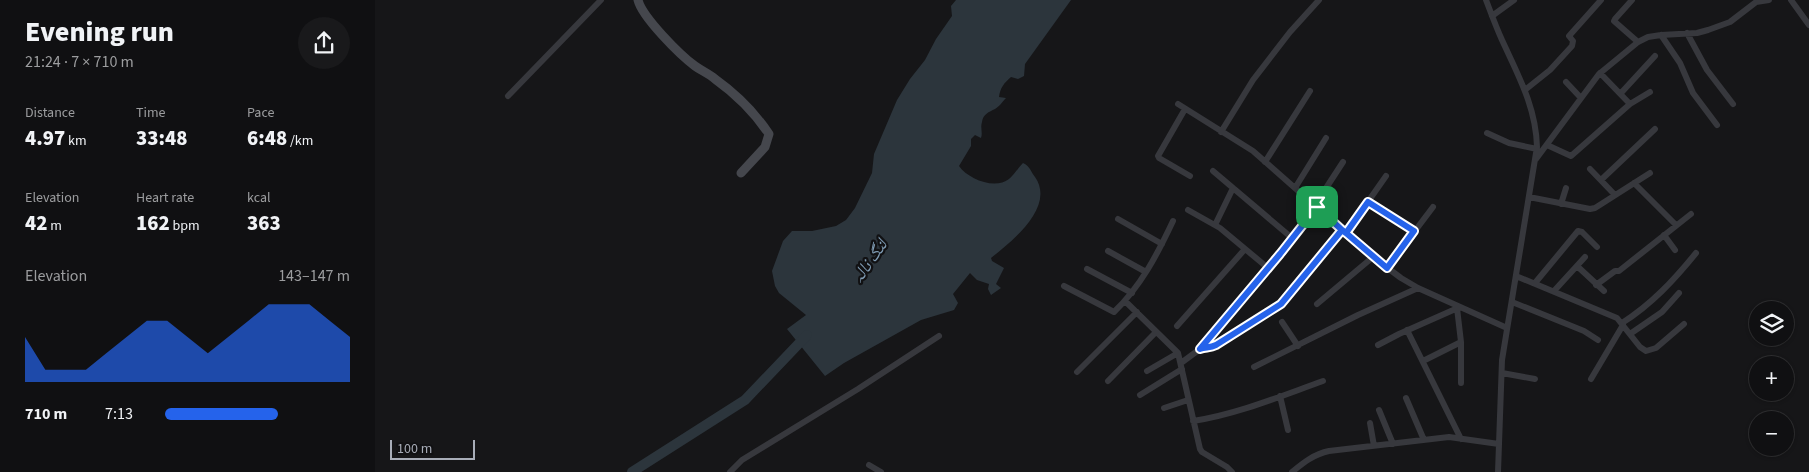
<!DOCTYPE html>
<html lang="en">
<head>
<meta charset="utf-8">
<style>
  body { margin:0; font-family:"Source Sans 3","Noto Naskh Arabic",sans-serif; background:#19191b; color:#f1f3f6; height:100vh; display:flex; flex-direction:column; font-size:19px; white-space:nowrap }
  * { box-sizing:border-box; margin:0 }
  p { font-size:16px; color:#9c9d9f }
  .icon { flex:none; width:28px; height:28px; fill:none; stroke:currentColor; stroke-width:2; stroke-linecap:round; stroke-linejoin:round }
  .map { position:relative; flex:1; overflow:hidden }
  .drawer { display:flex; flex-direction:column; background:#101012; width:375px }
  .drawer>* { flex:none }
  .buttons { position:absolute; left:1374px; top:301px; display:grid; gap:10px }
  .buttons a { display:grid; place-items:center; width:45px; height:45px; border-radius:50%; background:#101012; box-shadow:0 1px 4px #0004,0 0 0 1px #303032; font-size:25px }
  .scale { position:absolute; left:15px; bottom:12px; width:85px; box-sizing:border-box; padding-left:5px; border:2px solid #a8adb8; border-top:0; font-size:14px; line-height:18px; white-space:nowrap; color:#a8adb8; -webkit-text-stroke:4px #111113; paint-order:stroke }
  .pin { position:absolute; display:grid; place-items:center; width:42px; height:42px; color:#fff; margin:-21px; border-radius:10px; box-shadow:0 2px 8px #0006 }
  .round { display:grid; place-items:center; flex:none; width:52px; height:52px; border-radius:26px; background:#19191b }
  .summary { display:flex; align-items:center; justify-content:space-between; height:85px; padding:0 25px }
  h1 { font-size:28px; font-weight:800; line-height:38px }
  .stats { display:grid; grid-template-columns:repeat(3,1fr); gap:8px; height:85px; padding:5px 25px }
  .stats div { display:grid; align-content:center }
  .stats b { font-size:21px; font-weight:800 }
  .stats small { font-size:14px; font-weight:400 }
  .stats p { font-size:14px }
  .chart { height:140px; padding:10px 25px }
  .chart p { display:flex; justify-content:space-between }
  .chart svg { width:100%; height:90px; margin-top:5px; fill:#2563eb; opacity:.7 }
  ul { padding:0 25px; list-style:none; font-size:16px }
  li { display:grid; grid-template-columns:80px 60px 1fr; align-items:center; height:38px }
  li i { height:12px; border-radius:6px; background:#2563eb }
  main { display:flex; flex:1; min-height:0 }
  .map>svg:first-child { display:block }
  .water { fill:#2c353c }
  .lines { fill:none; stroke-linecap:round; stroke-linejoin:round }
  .river { stroke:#2c353c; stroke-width:10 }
  .street { stroke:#37383d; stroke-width:6 }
  .secondary { stroke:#45474d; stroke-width:9 }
  .route-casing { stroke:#fff; stroke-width:10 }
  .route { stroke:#2563eb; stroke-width:6 }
  .labels { text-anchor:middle; stroke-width:4.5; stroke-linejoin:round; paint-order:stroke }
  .water-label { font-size:18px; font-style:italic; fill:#7f9bb3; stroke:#111113 }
</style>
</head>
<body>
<main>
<section class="drawer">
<div class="summary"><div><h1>Evening run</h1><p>21:24 · 7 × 710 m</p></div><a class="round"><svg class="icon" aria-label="share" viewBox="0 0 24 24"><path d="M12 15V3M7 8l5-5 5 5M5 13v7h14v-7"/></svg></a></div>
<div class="stats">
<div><p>Distance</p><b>4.97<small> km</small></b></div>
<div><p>Time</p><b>33:48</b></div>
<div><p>Pace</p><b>6:48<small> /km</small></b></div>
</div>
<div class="stats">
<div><p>Elevation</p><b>42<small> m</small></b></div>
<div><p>Heart rate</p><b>162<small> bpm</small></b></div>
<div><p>kcal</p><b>363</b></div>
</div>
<div class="chart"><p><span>Elevation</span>143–147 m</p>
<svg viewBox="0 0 160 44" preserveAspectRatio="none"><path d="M0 44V22L10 38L20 38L30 38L40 30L50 22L60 14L70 14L80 22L90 30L100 22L110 14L120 6L130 6L140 6L150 14L160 22V44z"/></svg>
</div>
<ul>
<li><b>710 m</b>7:13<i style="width:61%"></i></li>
</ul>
</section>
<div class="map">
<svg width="1434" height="472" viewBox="0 0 1434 472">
  <rect width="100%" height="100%" fill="#161618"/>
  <path class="water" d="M581,0H696L650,64L649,76L643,79L636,77C629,83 625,88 624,97L631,98C628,101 624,107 620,109C614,112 608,114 607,122C605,128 608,132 606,138L600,135L596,139V146L584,166C593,179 620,190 634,179C639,175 643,168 648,163C655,166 656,172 660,177C681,207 636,242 616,258L617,261L629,268L621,284L626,288L616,295L613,289L614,284L602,280L595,273L578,294L583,303L579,310L546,320L469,363L450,376L412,329L431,315L404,293L400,286L397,271L408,241L417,231H437L461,226L471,220L480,208L497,173L499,154L522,100L535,79L550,60L561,39L577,16L576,6Z"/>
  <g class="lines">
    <path class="river" d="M257,472L370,400L432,335"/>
    <path class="street" d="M1111,0C1116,13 1121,27 1127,40C1143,75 1161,107 1162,147L1127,360L1123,472
      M1257,0L1240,19L1239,21L1263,42
      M1416,0L1434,25
      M1117,16L1139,0
      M1312,33L1332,70L1358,104
      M1286,35L1305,63L1318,93L1342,125
      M1225,73L1255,104
      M1191,82L1206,98
      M1150,90L1175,70L1197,46L1198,41L1194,36L1226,0
      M1246,93L1280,56
      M133,96L226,0
      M803,104L878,151L998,257L1026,278L1043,288L1132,328
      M810,109L783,156L784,158L815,176
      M846,132L878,80L915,32L944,0
      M1112,133L1134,143L1162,149
      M1172,145L1196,156L1255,104L1275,92
      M1161,159L1224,74L1263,42L1273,37L1286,35L1322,33L1333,30L1355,22L1381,2L1394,0
      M890,162L935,91
      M1215,169L1240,195
      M838,171L917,238
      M1226,180L1280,129
      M1259,183L1301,225
      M920,188L951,138
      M1154,197L1215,209L1220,208L1275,173
      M993,201L1039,231
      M1186,204L1191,188
      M940,205L968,162
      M813,210L845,228L893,268
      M743,219L787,244
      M840,225L858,188
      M971,233L1011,176
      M1289,235L1300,250
      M733,251L771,272
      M1202,266L1229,291
      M1012,268L1058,207
      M712,269L757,293
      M1141,276L1242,318L1265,347L1271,351L1281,348L1309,324
      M1160,283L1203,231L1207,232L1222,247
      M1221,285L1240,271H1244L1316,214
      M689,286L739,312C766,286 782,255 798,221
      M1179,291L1210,257
      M750,301L803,353L825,449L827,452L852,467L857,472
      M1137,302L1209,331L1223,340
      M942,304L998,257
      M1082,308L1086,342V383
      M907,322L923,346
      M1247,323C1277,304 1299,280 1321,253
      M802,326L870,249
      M1032,330L1086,439
      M1255,334L1287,312L1304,293
      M1003,345L1024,334L1085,307
      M825,349L905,254L941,207
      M1048,361L1086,342
      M806,363L825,349L835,348L841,345L906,304L967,230
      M879,367L983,315L1043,288
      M772,371L803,353
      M702,372L762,312
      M1127,373L1160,379
      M1216,379L1248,325
      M733,381L781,332
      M765,395L807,369
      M905,396L913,430
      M1031,398L1049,440
      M789,408L813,400
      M1004,410L1018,444
      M818,421C863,414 906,396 948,381
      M995,423L999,446
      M494,465L506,472
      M355,472L367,460L483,389L564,336
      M917,472C928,463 939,454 954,451L1074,437L1124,444"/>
    <path class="secondary" d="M263,0C267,17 305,55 320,66C327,71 334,74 340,79C361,94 380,113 394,134L390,147L366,173"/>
  </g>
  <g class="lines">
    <defs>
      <path id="route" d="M942,207L905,254L825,349C831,347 835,348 841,345L906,304L967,230L971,233L1012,268L1039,231L993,202L971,233L967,230L942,207"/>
    </defs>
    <use href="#route" class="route-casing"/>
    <use href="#route" class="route"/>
  </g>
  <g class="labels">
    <g class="water-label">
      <text transform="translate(494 261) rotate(-55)" y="6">لنگ نالہ</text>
    </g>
  </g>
</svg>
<div class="buttons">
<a><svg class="icon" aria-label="layers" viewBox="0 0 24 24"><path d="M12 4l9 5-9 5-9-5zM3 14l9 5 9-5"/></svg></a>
<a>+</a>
<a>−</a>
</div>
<div class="scale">100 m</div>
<div class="pin" style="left:942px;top:207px;background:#1e9e55"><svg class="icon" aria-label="arrive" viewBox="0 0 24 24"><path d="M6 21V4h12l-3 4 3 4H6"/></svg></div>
</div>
</main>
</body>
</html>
